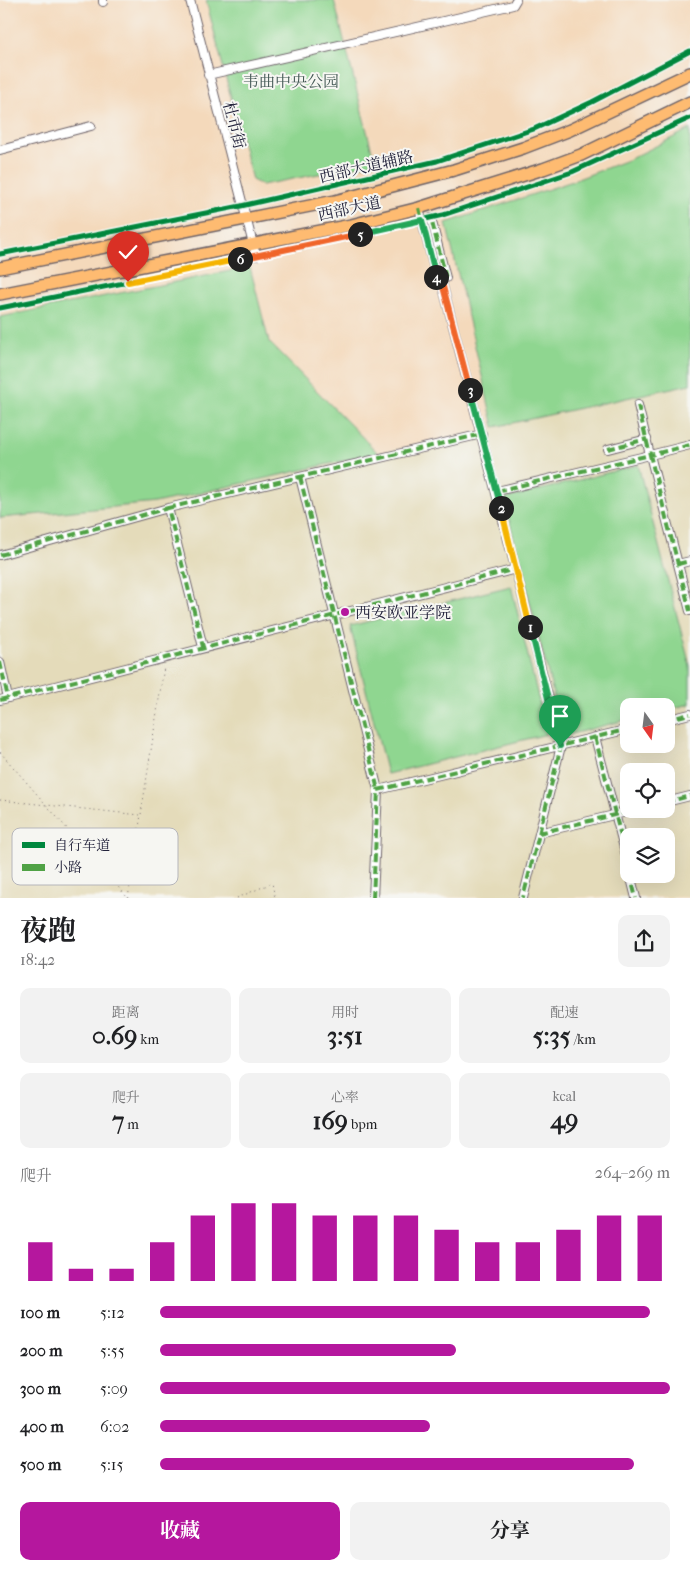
<!DOCTYPE html>
<html lang="zh">
<head>
<meta charset="utf-8">
<style>
  body { margin:0; font-family:"IM FELL French Canon","Noto Serif SC",serif; background:#f2f2f2; color:#202124; height:100vh; display:flex; flex-direction:column; font-size:19px; white-space:nowrap }
  * { box-sizing:border-box; margin:0 }
  p { font-size:16px; color:#757577 }
  .icon { flex:none; width:28px; height:28px; fill:none; stroke:currentColor; stroke-width:2; stroke-linecap:round; stroke-linejoin:round }
  .map { position:relative; height:898px; overflow:hidden }
  .side { display:flex; flex-direction:column; background:#fff; flex:1 }
  .side>* { flex:none }
  .needle { width:32px; rotate:166deg }
  .tools { position:absolute; left:620px; top:698px; display:grid; gap:10px }
  .tools a { display:grid; place-items:center; width:55px; height:55px; border-radius:10px; background:#fff; box-shadow:0 5px 20px #0002; font-size:25px }
  .pin { position:absolute; display:grid; place-items:center; width:42px; height:42px; color:#fff; margin:-51px -21px; border-radius:50% 50% 50% 0; rotate:-45deg; box-shadow:0 0 5px #0007 }
  .pin .icon { rotate:45deg }
  .km { position:absolute; width:25px; height:25px; margin:-12px; border-radius:50%; background:#222; color:#fff; font-size:14px; line-height:25px; text-align:center }
  .round { display:grid; place-items:center; flex:none; width:52px; height:52px; border-radius:10px; background:#f2f2f2 }
  .headline { display:flex; align-items:center; justify-content:space-between; height:85px; padding:0 20px }
  h1 { font-size:28px; font-weight:700; line-height:38px }
  .metrics { display:grid; grid-template-columns:repeat(3,1fr); gap:8px; height:85px; padding:5px 20px }
  .metrics div { display:grid; align-content:center; border-radius:10px; background:#f2f2f2; text-align:center }
  .metrics b { font-size:25px; font-weight:700 }
  .metrics small { font-size:14px; font-weight:400 }
  .metrics p { font-size:14px }
  .chart { height:140px; padding:10px 20px }
  .chart p { display:flex; justify-content:space-between }
  .chart svg { width:100%; height:90px; margin-top:5px; stroke:#b5179e; stroke-width:6 }
  .primary-button { display:flex; gap:10px; margin-top:auto; padding:10px 20px }
  .primary-button a { flex:1; height:58px; border-radius:10px; background:#b5179e; color:#fff; font-size:20px; font-weight:700; line-height:58px; text-align:center }
  .primary-button a+a { background:#f2f2f2; color:#202124 }
  ul { padding:0 20px; list-style:none; font-size:16px }
  li { display:grid; grid-template-columns:80px 60px 1fr; align-items:center; height:38px }
  li i { height:12px; border-radius:6px; background:#b5179e }
  .map>svg:first-child { display:block }
  .built { fill:#e4dbba; fill-rule:evenodd }
  .green { fill:#8fd690; stroke:#587c66 }
  .lines { fill:none; stroke-linecap:round; stroke-linejoin:round }
  .minor-casing { stroke:#6c6268; stroke-width:10 }
  .primary-casing { stroke:#6c6268; stroke-width:14 }
  .path { stroke:#6c6268; stroke-width:1; stroke-dasharray:1 4; stroke-linecap:butt }
  .minor { stroke:#fff; stroke-width:8 }
  .primary { stroke:#febb71; stroke-width:11 }
  .quiet { stroke:#50a245; stroke-width:4; stroke-dasharray:8 4; stroke-linecap:butt }
  .cycleway-casing { stroke:#f6f6f2; stroke-width:8 }
  .cycleway { stroke:#00873e; stroke-width:5 }
  .split-1-casing { stroke:#fff; stroke-width:10 }
  .split-2-casing { stroke:#fff; stroke-width:10 }
  .split-3-casing { stroke:#fff; stroke-width:10 }
  .split-4-casing { stroke:#fff; stroke-width:10 }
  .split-5-casing { stroke:#fff; stroke-width:10 }
  .split-6-casing { stroke:#fff; stroke-width:10 }
  .split-7-casing { stroke:#fff; stroke-width:10 }
  .split-1 { stroke:#22a559; stroke-width:6 }
  .split-2 { stroke:#f5b400; stroke-width:6 }
  .split-3 { stroke:#22a559; stroke-width:6 }
  .split-4 { stroke:#f0652b; stroke-width:6 }
  .split-5 { stroke:#22a559; stroke-width:6 }
  .split-6 { stroke:#f0652b; stroke-width:6 }
  .split-7 { stroke:#f5b400; stroke-width:6 }
  .poi-dot { fill:#b5179e; stroke:#f6f6f2; stroke-width:2 }
  .labels { text-anchor:middle; stroke-width:4; stroke-linejoin:round; paint-order:stroke }
  .park-label { font-size:16px; fill:#435854; stroke:#f6f6f2 }
  .street-label { font-size:16px; fill:#22223b; stroke:#f6f6f2 }
  .poi-label { font-size:16px; fill:#22223b; stroke:#f6f6f2; text-anchor:start }
  .key { fill:#f6f6f2; stroke:#b6b6bb; stroke-width:1 }
  .key-label { font-size:14px; fill:#22223b }
</style>
</head>
<body>
<div class="map">
<svg width="690" height="898" viewBox="0 0 690 898">
  <rect width="100%" height="100%" fill="#f6f6f2"/>
  <filter id="ink" filterUnits="userSpaceOnUse"><feTurbulence type="fractalNoise" baseFrequency=".02" numOctaves="2"/><feDisplacementMap in="SourceGraphic" scale="10" xChannelSelector="R" yChannelSelector="G"/><feConvolveMatrix kernelMatrix="1 2 1 2 8 2 1 2 1" color-interpolation-filters="sRGB"/></filter>
  <filter id="wash" filterUnits="userSpaceOnUse"><feTurbulence type="fractalNoise" baseFrequency=".0096" numOctaves="4" result="noise"/><feDisplacementMap in="SourceGraphic" scale="20" xChannelSelector="R" yChannelSelector="G"/><feGaussianBlur stdDeviation="1.12" result="paint"/><feColorMatrix in="noise" values="0 0 0 0 0 0 0 0 0 0 0 0 0 0 0 0 0 1.4 0 .05"/><feComposite in="paint" operator="in"/></filter>
  <g filter="url(#wash)">
    <rect width="100%" height="100%" fill="#f4d9bb"/>
    <path class="built" d="M690,384V897L0,898V518L155,503ZM629,706H666V744H629ZM629,771H666V809H629ZM629,836H666V874H629Z"/>
    <path class="green" d="M206,0H334L375,163L262,185L252,180Z
      M690,129V384L494,427L446,223L570,182L630,159Z
      M250,267L269,342L378,453L155,503L0,518V317Z
      M638,465L690,666V704L666,710V706H629V719L564,736L504,499Z
      M511,586L547,734L387,774L350,626Z"/>
  </g>
  <g filter="url(#ink)">
    <g class="lines">
      <defs>
        <path id="minor" d="M103,0V2
          M190,0L256,256
          M208,75L513,5L516,0
          M0,150L91,126
          M419,208L437,280L446,278L431,218
          M441,279L561,746L523,898
          M638,405L650,455L690,445
          M608,449L647,439
          M300,477L378,790
          M497,491L650,455L690,611
          M168,508L482,434
          M0,555L168,508L203,647
          M678,564L690,561
          M0,662L8,698
          M0,700L516,569
          M666,720L690,714
          M595,737L629,867
          M666,802L690,796
          M539,833L639,809
          M630,874L636,898
          M373,898L378,790L629,729"/>
        <path id="primary" d="M0,268L335,201L454,170L523,148L570,130L690,73
          M0,294L351,225L419,208L543,169L581,155L690,102"/>
      </defs>
      <use href="#minor" class="minor-casing"/>
      <use href="#primary" class="primary-casing"/>
      <path class="path" d="M0,752L127,897
        M0,800L140,815
        M128,898L164,667
        M237,898L272,883L275,898"/>
      <use href="#minor" class="minor"/>
      <use href="#primary" class="primary"/>
      <path class="quiet" d="M419,208L437,280L446,278L431,218
        M441,279L561,746L523,898
        M638,405L650,455L690,445
        M608,449L647,439
        M300,477L378,790
        M497,491L650,455L690,611
        M168,508L482,434
        M0,555L168,508L203,647
        M678,564L690,561
        M0,662L8,698
        M0,700L516,569
        M666,720L690,714
        M595,737L629,867
        M666,802L690,796
        M539,833L639,809
        M630,874L636,898
        M373,898L378,790L629,729"/>
      <defs>
        <path id="cycleway" d="M0,254L241,206L437,161L534,129L592,102L690,51
          M0,308L331,241L443,215L572,172L690,118"/>
      </defs>
      <use href="#cycleway" class="cycleway-casing"/>
      <use href="#cycleway" class="cycleway"/>
    </g>
  </g>
  <g class="lines" filter="url(#ink)">
    <defs>
      <path id="split-1" d="M530,627L560,746"/>
      <path id="split-2" d="M501,508L530,627"/>
      <path id="split-3" d="M470,390L501,508"/>
      <path id="split-4" d="M436,277L437,280L441,279L470,390"/>
      <path id="split-5" d="M360,234L422,220L436,277"/>
      <path id="split-6" d="M240,259L360,234"/>
      <path id="split-7" d="M128,282L240,259"/>
    </defs>
    <use href="#split-1" class="split-1-casing"/>
    <use href="#split-2" class="split-2-casing"/>
    <use href="#split-3" class="split-3-casing"/>
    <use href="#split-4" class="split-4-casing"/>
    <use href="#split-5" class="split-5-casing"/>
    <use href="#split-6" class="split-6-casing"/>
    <use href="#split-7" class="split-7-casing"/>
    <use href="#split-1" class="split-1"/>
    <use href="#split-2" class="split-2"/>
    <use href="#split-3" class="split-3"/>
    <use href="#split-4" class="split-4"/>
    <use href="#split-5" class="split-5"/>
    <use href="#split-6" class="split-6"/>
    <use href="#split-7" class="split-7"/>
  </g>
  <circle class="poi-dot" cx="345" cy="612" r="5"/>
  <g class="labels">
    <g class="park-label">
      <text x="291" y="87">韦曲中央公园</text>
    </g>
    <g class="street-label">
      <text transform="translate(235 125) rotate(76)" y="6">杜市街</text>
      <text transform="translate(366 166) rotate(-13)" y="6">西部大道辅路</text>
      <text transform="translate(349 208) rotate(-12)" y="6">西部大道</text>
    </g>
    <g class="poi-label">
      <text x="355" y="618">西安欧亚学院</text>
    </g>
  </g>
  <rect x="12" y="828" width="166" height="57" rx="8" class="key"/>
  <rect x="22" y="842" width="23" height="6" fill="#00873e"/>
  <rect x="22" y="864" width="23" height="7" fill="#50a245"/>
  <g class="key-label">
    <text x="54" y="850">自行车道</text>
    <text x="54" y="872">小路</text>
  </g>
</svg>
<div class="tools">
<a><svg class="needle" viewBox="-14 -14 28 28"><path d="M0-13l5 13h-10z" fill="#e53935"/><path d="M0 13l5-13h-10z" fill="#757577"/></svg></a>
<a><svg class="icon" aria-label="locate" viewBox="0 0 24 24"><circle cx="12" cy="12" r="6"/><path d="M12 2v4M12 18v4M2 12h4M18 12h4"/></svg></a>
<a><svg class="icon" aria-label="layers" viewBox="0 0 24 24"><path d="M12 4l9 5-9 5-9-5zM3 14l9 5 9-5"/></svg></a>
</div>
<div class="pin" style="left:560px;top:746px;background:#1e9e55"><svg class="icon" aria-label="arrive" viewBox="0 0 24 24"><path d="M6 21V4h12l-3 4 3 4H6"/></svg></div>
<div class="pin" style="left:128px;top:282px;background:#d93025"><svg class="icon" aria-label="check" viewBox="0 0 24 24"><path d="M5 12l5 5 9-10"/></svg></div>
<b class="km" style="left:530px;top:627px">1</b>
<b class="km" style="left:501px;top:508px">2</b>
<b class="km" style="left:470px;top:390px">3</b>
<b class="km" style="left:436px;top:277px">4</b>
<b class="km" style="left:360px;top:234px">5</b>
<b class="km" style="left:240px;top:259px">6</b>
</div>
<section class="side">
<div class="headline"><div><h1>夜跑</h1><p>18:42</p></div><a class="round"><svg class="icon" aria-label="share" viewBox="0 0 24 24"><path d="M12 15V3M7 8l5-5 5 5M5 13v7h14v-7"/></svg></a></div>
<div class="metrics">
<div><p>距离</p><b>0.69<small> km</small></b></div>
<div><p>用时</p><b>3:51</b></div>
<div><p>配速</p><b>5:35<small> /km</small></b></div>
</div>
<div class="metrics">
<div><p>爬升</p><b>7<small> m</small></b></div>
<div><p>心率</p><b>169<small> bpm</small></b></div>
<div><p>kcal</p><b>49</b></div>
</div>
<div class="chart"><p><span>爬升</span>264–269 m</p>
<svg viewBox="0 0 160 44" preserveAspectRatio="none"><path d="M5 44V25M15 44V38M25 44V38M35 44V25M45 44V12M55 44V6M65 44V6M75 44V12M85 44V12M95 44V12M105 44V19M115 44V25M125 44V25M135 44V19M145 44V12M155 44V12"/></svg>
</div>
<ul>
<li><b>100 m</b>5:12<i style="width:96%"></i></li>
<li><b>200 m</b>5:55<i style="width:58%"></i></li>
<li><b>300 m</b>5:09<i style="width:100%"></i></li>
<li><b>400 m</b>6:02<i style="width:53%"></i></li>
<li><b>500 m</b>5:15<i style="width:93%"></i></li>
</ul>
<div class="primary-button"><a>收藏</a><a>分享</a></div>
</section>
</body>
</html>
